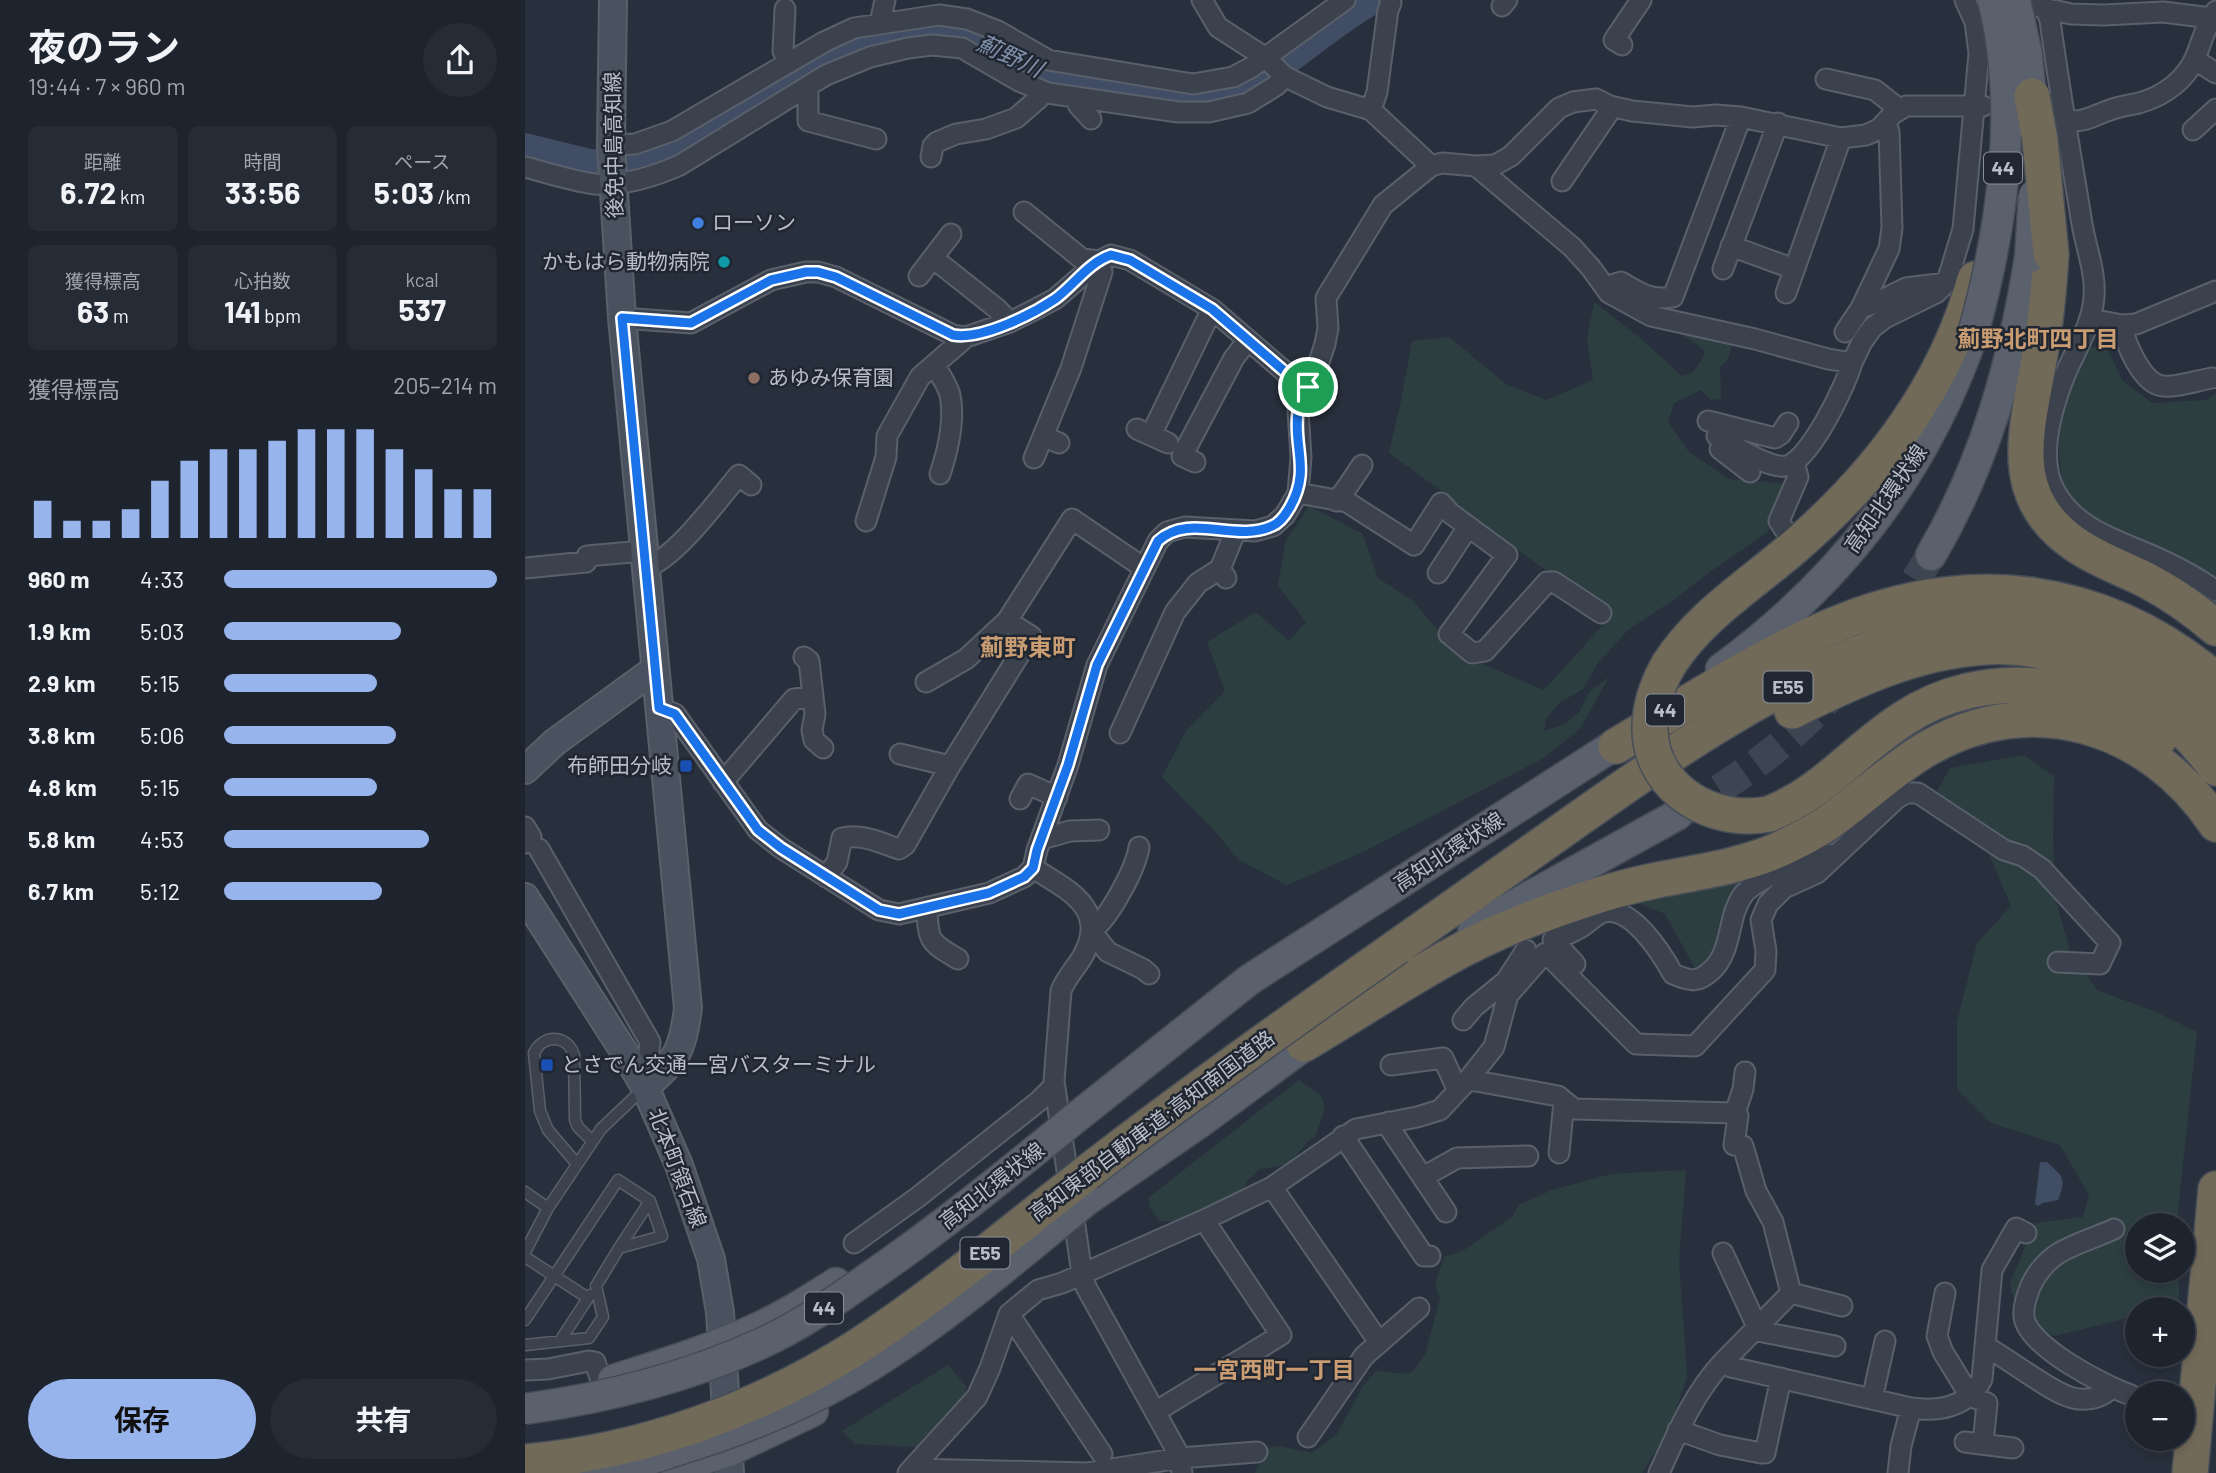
<!DOCTYPE html>
<html lang="ja">
<head>
<meta charset="utf-8">
<style>
  body { margin:0; font-family:Barlow,"Noto Sans JP",sans-serif; background:#262c36; color:#f1f3f6; height:100vh; display:flex; flex-direction:column; font-size:26px; white-space:nowrap }
  * { box-sizing:border-box; margin:0 }
  p { font-size:23px; color:#a1a4aa }
  .icon { flex:none; width:38px; height:38px; fill:none; stroke:currentColor; stroke-width:2; stroke-linecap:round; stroke-linejoin:round }
  .map { position:relative; flex:1; overflow:hidden }
  .panel { display:flex; flex-direction:column; background:#1e242e; width:525px }
  .panel>* { flex:none }
  .fabs { position:absolute; left:1600px; top:1213px; display:grid; gap:14px }
  .fabs a { display:grid; place-items:center; width:70px; height:70px; border-radius:50%; background:#1e242e; box-shadow:0 4px 10px #0003,0 0 0 2px #3c414a; font-size:35px }
  .pin { position:absolute; display:grid; place-items:center; width:60px; height:60px; color:#fff; margin:-30px; border:4px solid #fff; border-radius:50%; box-shadow:0 2px 7px #0007 }
  .round { display:grid; place-items:center; flex:none; width:74px; height:74px; border-radius:37px; background:#262c36 }
  .head { display:flex; align-items:center; justify-content:space-between; height:119px; padding:0 28px }
  h1 { font-size:38px; font-weight:700; line-height:52px }
  .metrics { display:grid; grid-template-columns:repeat(3,1fr); gap:10px; height:119px; padding:7px 28px }
  .metrics div { display:grid; align-content:center; border-radius:10px; background:#262c36; text-align:center }
  .metrics b { font-size:30px; font-weight:700 }
  .metrics small { font-size:19px; font-weight:400 }
  .metrics p { font-size:19px }
  .chart { height:196px; padding:14px 28px }
  .chart p { display:flex; justify-content:space-between }
  .chart svg { width:100%; height:126px; margin-top:7px; stroke:#98b4ec; stroke-width:6 }
  .button { display:flex; gap:14px; margin-top:auto; padding:14px 28px }
  .button a { flex:1; height:80px; border-radius:42px; background:#98b4ec; color:#111; font-size:28px; font-weight:700; line-height:80px; text-align:center }
  .button a+a { background:#262c36; color:#f1f3f6 }
  ul { padding:0 28px; list-style:none; font-size:23px }
  li { display:grid; grid-template-columns:112px 84px 1fr; align-items:center; height:52px }
  li i { height:18px; border-radius:9px; background:#98b4ec }
  main { display:flex; flex:1; min-height:0 }
  .map>svg:first-child { display:block }
  .green { fill:#2d3e40 }
  .water { fill:#404d64 }
  .lines { fill:none; stroke-linecap:round; stroke-linejoin:round }
  .river { stroke:#404d64; stroke-width:28 }
  .primary-tunnel { stroke:#3e4552; stroke-width:30; stroke-dasharray:30 15; stroke-linecap:butt }
  .lane-casing { stroke:#59606b; stroke-width:13 }
  .street-casing { stroke:#59606b; stroke-width:23 }
  .secondary-casing { stroke:#59606b; stroke-width:30 }
  .primary-casing { stroke:#454b56; stroke-width:33 }
  .highway-casing { stroke:#464d58; stroke-width:38 }
  .lane { stroke:#3b424d; stroke-width:10 }
  .street { stroke:#3b424d; stroke-width:19 }
  .secondary { stroke:#4a515f; stroke-width:26 }
  .primary { stroke:#5a616d; stroke-width:30 }
  .highway { stroke:#726a59; stroke-width:35 }
  .primary-bridge-casing { stroke:#454b56; stroke-width:33; stroke-linecap:butt }
  .highway-bridge-casing { stroke:#464d58; stroke-width:38; stroke-linecap:butt }
  .primary-bridge { stroke:#5a616d; stroke-width:30 }
  .highway-bridge { stroke:#726a59; stroke-width:35 }
  .route-casing { stroke:#fff; stroke-width:14 }
  .route { stroke:#1a73e8; stroke-width:9 }
  .shop-dot { fill:#3f7fe0; stroke:#202732; stroke-width:2.5 }
  .culture-dot { fill:#0f9aa8; stroke:#202732; stroke-width:2.5 }
  .education-dot { fill:#8d6e63; stroke:#202732; stroke-width:2.5 }
  .transit-dot { fill:#1a4fb4; stroke:#202732; stroke-width:2.5 }
  .labels { text-anchor:middle; stroke-width:5; stroke-linejoin:round; paint-order:stroke }
  .shield { fill:#202732; stroke:#8a909b; stroke-width:2 }
  .shield-label { font-size:19px; font-weight:bold; fill:#b8bdc8 }
  .street-label { font-size:21px; fill:#b8bdc8; stroke:#202732 }
  .poi-label { font-size:21px; fill:#b8bdc8; stroke:#202732; text-anchor:start }
  .water-label { font-size:23px; font-style:italic; fill:#8392ac; stroke:#202732 }
  .neighbourhood-label { font-size:23px; font-weight:bold; fill:#c99c71; stroke:#202732 }
  .quarter-label { font-size:24px; font-weight:bold; fill:#c99c71; stroke:#202732 }
</style>
</head>
<body>
<main>
<section class="panel">
<div class="head"><div><h1>夜のラン</h1><p>19:44 · 7 × 960 m</p></div><a class="round"><svg class="icon" aria-label="share" viewBox="0 0 24 24"><path d="M12 15V3M7 8l5-5 5 5M5 13v7h14v-7"/></svg></a></div>
<div class="metrics">
<div><p>距離</p><b>6.72<small> km</small></b></div>
<div><p>時間</p><b>33:56</b></div>
<div><p>ペース</p><b>5:03<small> /km</small></b></div>
</div>
<div class="metrics">
<div><p>獲得標高</p><b>63<small> m</small></b></div>
<div><p>心拍数</p><b>141<small> bpm</small></b></div>
<div><p>kcal</p><b>537</b></div>
</div>
<div class="chart"><p><span>獲得標高</span>205–214 m</p>
<svg viewBox="0 0 160 44" preserveAspectRatio="none"><path d="M5 44V31M15 44V38M25 44V38M35 44V34M45 44V24M55 44V17M65 44V13M75 44V13M85 44V10M95 44V6M105 44V6M115 44V6M125 44V13M135 44V20M145 44V27M155 44V27"/></svg>
</div>
<ul>
<li><b>960 m</b>4:33<i style="width:100%"></i></li>
<li><b>1.9 km</b>5:03<i style="width:65%"></i></li>
<li><b>2.9 km</b>5:15<i style="width:56%"></i></li>
<li><b>3.8 km</b>5:06<i style="width:63%"></i></li>
<li><b>4.8 km</b>5:15<i style="width:56%"></i></li>
<li><b>5.8 km</b>4:53<i style="width:75%"></i></li>
<li><b>6.7 km</b>5:12<i style="width:58%"></i></li>
</ul>
<div class="button"><a>保存</a><a>共有</a></div>
</section>
<div class="map">
<svg width="1691" height="1473" viewBox="0 0 1691 1473">
  <rect width="100%" height="100%" fill="#28303d"/>
  <path class="green" d="M1069,302L1115,338L1157,376L1168,372L1180,355L1178,349L1149,329L1200,339L1207,346L1203,359L1195,367L1196,399L1186,400L1176,390L1149,403L1143,422L1164,452L1204,479L1263,484L1243,532L1186,571L1147,601L1103,630L1072,664L1058,689L1034,703L1021,719L1019,731L1040,724L1055,711L1064,692L1084,677L1055,729L1017,759L842,850L762,885L714,860L686,827L637,777L661,731L700,691L682,642L731,612L764,641L781,622L753,585L761,540L784,506L838,534L853,578L888,601L933,654L1019,690L1085,617L1075,608L929,505L918,492L864,453L876,401L887,341L924,337L982,385L1021,400L1068,380L1062,339Z
    M1566,347L1583,350L1597,380L1627,403L1682,400L1691,393V583L1647,554L1571,522L1552,504L1538,484L1532,440L1543,388Z
    M1499,755L1529,776L1528,839L1530,897L1545,951L1572,990L1631,1012L1672,1032L1653,1210V1225H1612V1270L1654,1271V1303L1635,1309H1612V1316L1529,1336L1493,1318L1485,1283L1510,1223L1558,1217L1564,1195L1535,1145L1466,1123L1432,1089V1022L1452,943L1486,906L1460,844L1406,802L1425,768Z
    M1220,875C1217,880 1213,885 1211,890C1198,919 1202,953 1171,970L1140,914L1108,901Z
    M774,1080L796,1096L800,1107L790,1137L783,1141L769,1159L761,1165L735,1169L723,1180L716,1193L655,1222L634,1221L625,1208L623,1198Z
    M1161,1170L1154,1261L1162,1377L1145,1428L1117,1473H730L741,1448L754,1446L787,1453L812,1434L838,1386L851,1371L881,1374L888,1371L900,1355L915,1298L910,1285L919,1257L939,1250L988,1216L993,1205L1027,1190L1086,1174Z
    M423,1365L441,1386V1396L397,1440L393,1447L330,1444L317,1431Z"/>
  <path class="water" d="M1515,1162H1522C1538,1177 1542,1178 1533,1200L1518,1203L1513,1206L1510,1204Z"/>
  <g class="lines">
    <path class="river" d="M0,147L65,163L77,164L100,163L135,156L316,51C350,37 399,26 436,33C462,38 483,58 506,70C536,85 588,88 621,93C635,94 650,98 664,98C676,98 689,97 701,94C716,91 730,82 744,73C779,50 811,21 848,0"/>
    <path class="primary-tunnel" d="M1367,618L1406,555
      M1156,813C1210,781 1263,745 1304,698"/>
    <defs>
      <path id="lane" d="M52,1164L23,1130L15,1111L9,1053C18,1034 42,1034 49,1055L50,1120L53,1127L67,1141
        M0,1192L23,1208
        M94,1248L125,1201
        M0,1252L23,1208L76,1129L118,1089
        M0,1257L63,1298
        M0,1320L93,1180L125,1201L137,1236L94,1248L71,1286L78,1317L64,1338L0,1345
        M35,1341L65,1295"/>
      <path id="street" d="M677,0L693,27L741,58L759,76L802,97L846,110L906,166
        M1517,0L1525,20C1534,88 1546,156 1557,224C1561,248 1571,272 1569,297C1567,327 1548,353 1538,380C1525,414 1512,461 1531,493C1555,534 1601,542 1641,562C1658,570 1676,580 1691,591
        M977,6L982,0
        M1510,6L1546,14L1579,15L1638,12L1686,18
        M260,9L258,51L264,63
        M355,23L360,0
        M1097,45L1089,40L1116,0
        M1670,60L1691,73
        M1301,79L1350,90L1374,109
        M279,89L283,94V121L351,139
        M550,98L554,106L566,119
        M846,110L852,92L863,10L866,3L865,0
        M1531,117C1560,126 1562,117 1588,109C1597,106 1605,105 1614,103C1639,96 1661,80 1671,56C1677,41 1681,24 1691,11
        M1668,130L1691,109
        M86,145L110,144L147,131L299,42L329,28L414,15L442,19L473,31L523,60L668,84L708,77L727,67L820,0
        M406,157L408,146L412,142L431,134L461,129L491,118L514,98L518,91
        M951,166L1047,247L1066,268L1084,293L1126,316L1230,339L1303,359L1327,363L1337,342L1347,328L1360,318L1411,293L1421,283L1425,272L1438,229L1454,53L1450,22L1440,0
        M0,167C23,173 47,181 70,184C100,186 128,177 155,165L301,75L345,57L383,48L407,45L437,48L494,81L523,93L653,112H684L723,103L752,85L759,76
        M1037,181L1084,112L1085,106
        M499,212L557,259L574,261L577,272L546,368L509,458
        M1206,246L1269,269
        M408,258L471,308L485,322
        M1198,269L1253,123
        M394,276L426,234
        M1080,287L1096,282C1114,293 1126,301 1148,297L1216,117
        M1261,293L1316,138
        M1336,308L1355,301L1381,288L1421,283
        M97,318L166,323L246,280L281,272H293L311,277L428,335L441,337L485,322L507,311L530,299L574,261L586,255L605,260L687,309L773,383L783,387
        M1565,319L1597,325L1611,324L1691,291
        M1597,325C1600,343 1617,384 1638,386C1650,388 1674,380 1687,378
        M1320,332L1336,308L1364,249L1367,228L1364,131L1359,124
        M409,365C415,374 422,384 425,395C430,420 423,450 415,474
        M1183,421L1250,438L1256,434L1263,423
        M612,429L643,443
        M626,435L687,309
        M518,436L534,443
        M1192,436C1208,445 1243,469 1261,466C1284,462 1321,385 1327,363
        M1195,449L1225,472
        M670,462L657,456L709,358L723,340
        M773,493L822,502L889,545L916,503L925,513L982,555L924,634L947,653L960,651L1022,582H1029L1076,613
        M811,501L821,489L837,465
        M341,521L361,457L362,436L395,377L441,337
        M1259,529L1254,521L1273,477L1269,462
        M0,568L61,562L62,556L118,551
        M120,568C150,559 192,501 214,475L226,485
        M913,573L943,527
        M701,578L695,569L711,530
        M279,657L284,661L290,714L287,730L289,740L298,748
        M401,682L441,659L482,621
        M134,708L150,714L233,830L256,848L354,910L374,914L464,893L499,877L508,868L512,850L543,765L572,665L633,541L642,532L660,527L730,531L748,526L760,515L773,493L776,457L773,411L790,374L800,344L803,328L801,298L858,205L906,166L917,163L951,166L970,165L986,156L1034,108L1048,102L1071,99L1085,106L1107,111L1168,117L1191,115L1216,117L1316,138L1341,135L1354,129L1368,114L1381,106H1458
        M595,733L650,612L673,583L695,569
        M375,754L425,766
        M198,782L269,699L288,697
        M495,799L503,784L532,797
        M0,827L6,837L0,843
        M517,839L545,831L574,830
        M614,847C611,868 584,919 566,931L583,952L618,969L624,974
        M14,849L125,1042L120,1087
        M508,868C541,889 583,907 559,954C552,967 541,977 536,991L529,1081L557,1274L561,1287L649,1446L655,1458L657,1473
        M301,877L312,862L317,838C336,833 356,843 374,849L380,845L425,766L506,636L482,621L547,519L619,568
        M402,908C403,941 404,942 433,959
        M1050,964L1028,940C1036,936 1045,934 1053,929C1061,925 1068,917 1076,913C1105,902 1137,954 1148,974C1166,981 1172,984 1187,970C1208,950 1202,917 1218,895C1227,882 1273,862 1290,857C1297,855 1305,855 1312,854
        M985,985L981,981L1001,950
        M938,1020L949,1007L981,981
        M866,1065L918,1058L933,1091
        M942,1081L969,1047L983,995L1019,954L1024,956L1111,1044L1170,1046L1240,970L1241,951L1236,920L1243,904L1259,888L1292,873L1371,799L1381,793H1393L1479,850L1498,856L1517,869L1585,943L1575,964L1533,962
        M864,1122L866,1130L921,1212
        M818,1136L899,1256H905
        M1034,1153L1039,1101
        M898,1177L932,1158L1003,1156
        M747,1187L854,1342
        M1589,1229C1572,1237 1551,1243 1534,1253C1521,1261 1509,1276 1504,1290C1501,1298 1498,1309 1499,1317C1503,1347 1580,1386 1606,1395
        M329,1243L393,1197L514,1101L529,1086
        M1198,1253L1229,1320L1238,1332L1310,1346
        M1266,1293L1317,1306
        M1420,1293L1412,1336L1418,1352L1445,1396L1462,1403L1458,1444
        M484,1314L577,1454
        M1460,1346C1474,1354 1488,1364 1502,1373C1529,1390 1556,1413 1586,1389
        M1198,1362L1266,1293L1248,1222L1231,1191L1218,1146L1209,1145L1213,1116L1210,1113
        M0,1370L23,1369L64,1361L70,1362L77,1384
        M1347,1399L1360,1341
        M1386,1408C1414,1412 1443,1407 1457,1379L1467,1270L1491,1228L1501,1233
        M630,1412L756,1335L679,1220
        M1153,1430L1195,1445L1236,1453H1240L1256,1378
        M783,1437L839,1356L894,1308
        M1440,1442L1488,1448
        M388,1469L562,1473L655,1458L732,1452
        M383,1473L452,1397L465,1368L484,1314L513,1290L537,1283L679,1220L747,1187L831,1129L892,1117L915,1110L942,1081H951L1033,1096L1049,1109L1210,1113L1218,1089L1220,1072
        M1134,1473C1152,1434 1168,1394 1198,1362L1206,1367L1386,1408L1376,1446L1373,1473"/>
      <path id="secondary" d="M88,0L86,145L97,318L163,1008C158,1049 152,1061 120,1087
        M0,770L30,742L130,669
        M0,897L98,1050L120,1087L154,1165L186,1259L195,1312L205,1473"/>
      <path id="primary" d="M1406,555C1460,463 1488,363 1505,257
        M1196,669C1316,581 1399,474 1448,334
        M948,932L984,908L1152,815
        M553,1116L724,980L1108,733
        M562,1200L674,1123L799,1031
        M88,1380C135,1365 182,1351 226,1331C256,1318 284,1300 311,1283
        M136,1473L204,1451L288,1411"/>
      <path id="highway" d="M1526,254C1524,287 1521,321 1515,354C1504,425 1477,494 1550,544C1571,559 1597,568 1621,580C1646,593 1670,610 1691,628
        M1144,664C1175,616 1225,585 1268,548C1352,476 1420,387 1450,279
        M1267,711C1327,681 1391,651 1459,647C1550,641 1638,696 1691,768
        M1091,746C1162,704 1233,657 1309,625C1445,568 1578,585 1691,680
        M1244,814C1298,793 1330,750 1378,719C1456,667 1565,676 1634,739
        M872,947C931,905 990,864 1049,822C1168,738 1333,621 1483,621C1495,621 1508,624 1520,626C1592,638 1641,670 1691,722
        M779,1044C826,1016 872,986 920,959C962,935 1010,916 1056,901C1079,893 1104,886 1128,881C1167,873 1208,868 1246,853C1269,843 1291,832 1311,817C1341,795 1368,769 1400,750C1505,687 1625,725 1691,824
        M1665,1473L1691,1189"/>
    </defs>
    <use href="#lane" class="lane-casing"/>
    <use href="#street" class="street-casing"/>
    <use href="#secondary" class="secondary-casing"/>
    <use href="#primary" class="primary-casing"/>
    <use href="#highway" class="highway-casing"/>
    <use href="#lane" class="lane"/>
    <use href="#street" class="street"/>
    <use href="#secondary" class="secondary"/>
    <use href="#primary" class="primary"/>
    <use href="#highway" class="highway"/>
    <defs>
      <path id="primary-bridge" d="M1490,0L1502,55L1508,117
        M1505,257L1509,195
        M1448,334C1477,229 1495,107 1468,0
        M0,1409C80,1398 161,1378 235,1344C273,1327 309,1302 343,1278C416,1228 484,1172 553,1116
        M69,1473C99,1469 128,1458 156,1449C227,1427 297,1398 359,1357C431,1310 496,1254 562,1200"/>
      <path id="highway-bridge" d="M1507,96L1515,140L1526,254
        M1144,664C1132,685 1124,707 1125,731C1127,791 1190,825 1244,814
        M0,1462C117,1452 233,1410 332,1347C421,1289 501,1219 585,1155C679,1083 775,1015 872,947"/>
    </defs>
    <use href="#primary-bridge" class="primary-bridge-casing"/>
    <use href="#highway-bridge" class="highway-bridge-casing"/>
    <use href="#primary-bridge" class="primary-bridge"/>
    <use href="#highway-bridge" class="highway-bridge"/>
  </g>
  <g class="lines">
    <defs>
      <path id="route" d="M586,255L605,260L687,309L773,383L783,387C780,394 774,404 773,412C768,447 786,470 765,507C761,514 755,523 747,526C710,543 664,512 633,541L572,665L543,765L512,850L508,868L499,877L464,893L374,914L354,910L256,848L233,830L150,714L134,708L97,318L166,323L246,280L281,272H293L311,277L428,335C456,340 506,315 530,299C548,286 564,262 586,255Z"/>
    </defs>
    <use href="#route" class="route-casing"/>
    <use href="#route" class="route"/>
  </g>
  <circle class="shop-dot" cx="173" cy="223" r="7"/>
  <circle class="culture-dot" cx="199" cy="262" r="7"/>
  <circle class="education-dot" cx="229" cy="378" r="7"/>
  <g class="transit-dot">
    <rect x="154" y="759" width="14" height="14" rx="3.5"/>
    <rect x="15" y="1058" width="14" height="14" rx="3.5"/>
  </g>
  <g class="labels">
    <g class="shield">
      <rect x="1459" y="152.5" width="38" height="31" rx="5"/>
      <rect x="1238.5" y="671.5" width="49" height="31" rx="5"/>
      <rect x="1121" y="694.5" width="38" height="31" rx="5"/>
      <rect x="435.5" y="1237.5" width="49" height="31" rx="5"/>
      <rect x="280" y="1292.5" width="38" height="31" rx="5"/>
    </g>
    <g class="shield-label">
      <text x="1478" y="175">44</text>
      <text x="1263" y="694">E55</text>
      <text x="1140" y="717">44</text>
      <text x="460" y="1260">E55</text>
      <text x="299" y="1315">44</text>
    </g>
    <g class="street-label">
      <text transform="translate(89 145) rotate(-91)" y="7">後免中島高知線</text>
      <text transform="translate(1361 499) rotate(-55)" y="7">高知北環状線</text>
      <text transform="translate(924 852) rotate(-33)" y="7">高知北環状線</text>
      <text transform="translate(627 1126) rotate(-37)" y="7">高知東部自動車道;高知南国道路</text>
      <text transform="translate(152 1168) rotate(69)" y="7">北本町領石線</text>
      <text transform="translate(467 1186) rotate(-38)" y="7">高知北環状線</text>
    </g>
    <g class="poi-label">
      <text x="187" y="230">ローソン</text>
      <text x="185" y="269" text-anchor="end">かもはら動物病院</text>
      <text x="243" y="385">あゆみ保育園</text>
      <text x="147" y="773" text-anchor="end">布師田分岐</text>
      <text x="36" y="1072">とさでん交通一宮バスターミナル</text>
    </g>
    <g class="water-label">
      <text transform="translate(485 56) rotate(25)" y="8">薊野川</text>
    </g>
    <g class="neighbourhood-label">
      <text x="1513" y="347">薊野北町四丁目</text>
      <text x="749" y="1378">一宮西町一丁目</text>
    </g>
    <g class="quarter-label">
      <text x="503" y="656">薊野東町</text>
    </g>
  </g>
</svg>
<div class="fabs">
<a><svg class="icon" aria-label="layers" viewBox="0 0 24 24"><path d="M12 4l9 5-9 5-9-5zM3 14l9 5 9-5"/></svg></a>
<a>+</a>
<a>−</a>
</div>
<div class="pin" style="left:783px;top:387px;background:#1e9e55"><svg class="icon" aria-label="arrive" viewBox="0 0 24 24"><path d="M6 21V4h12l-3 4 3 4H6"/></svg></div>
</div>
</main>
</body>
</html>
